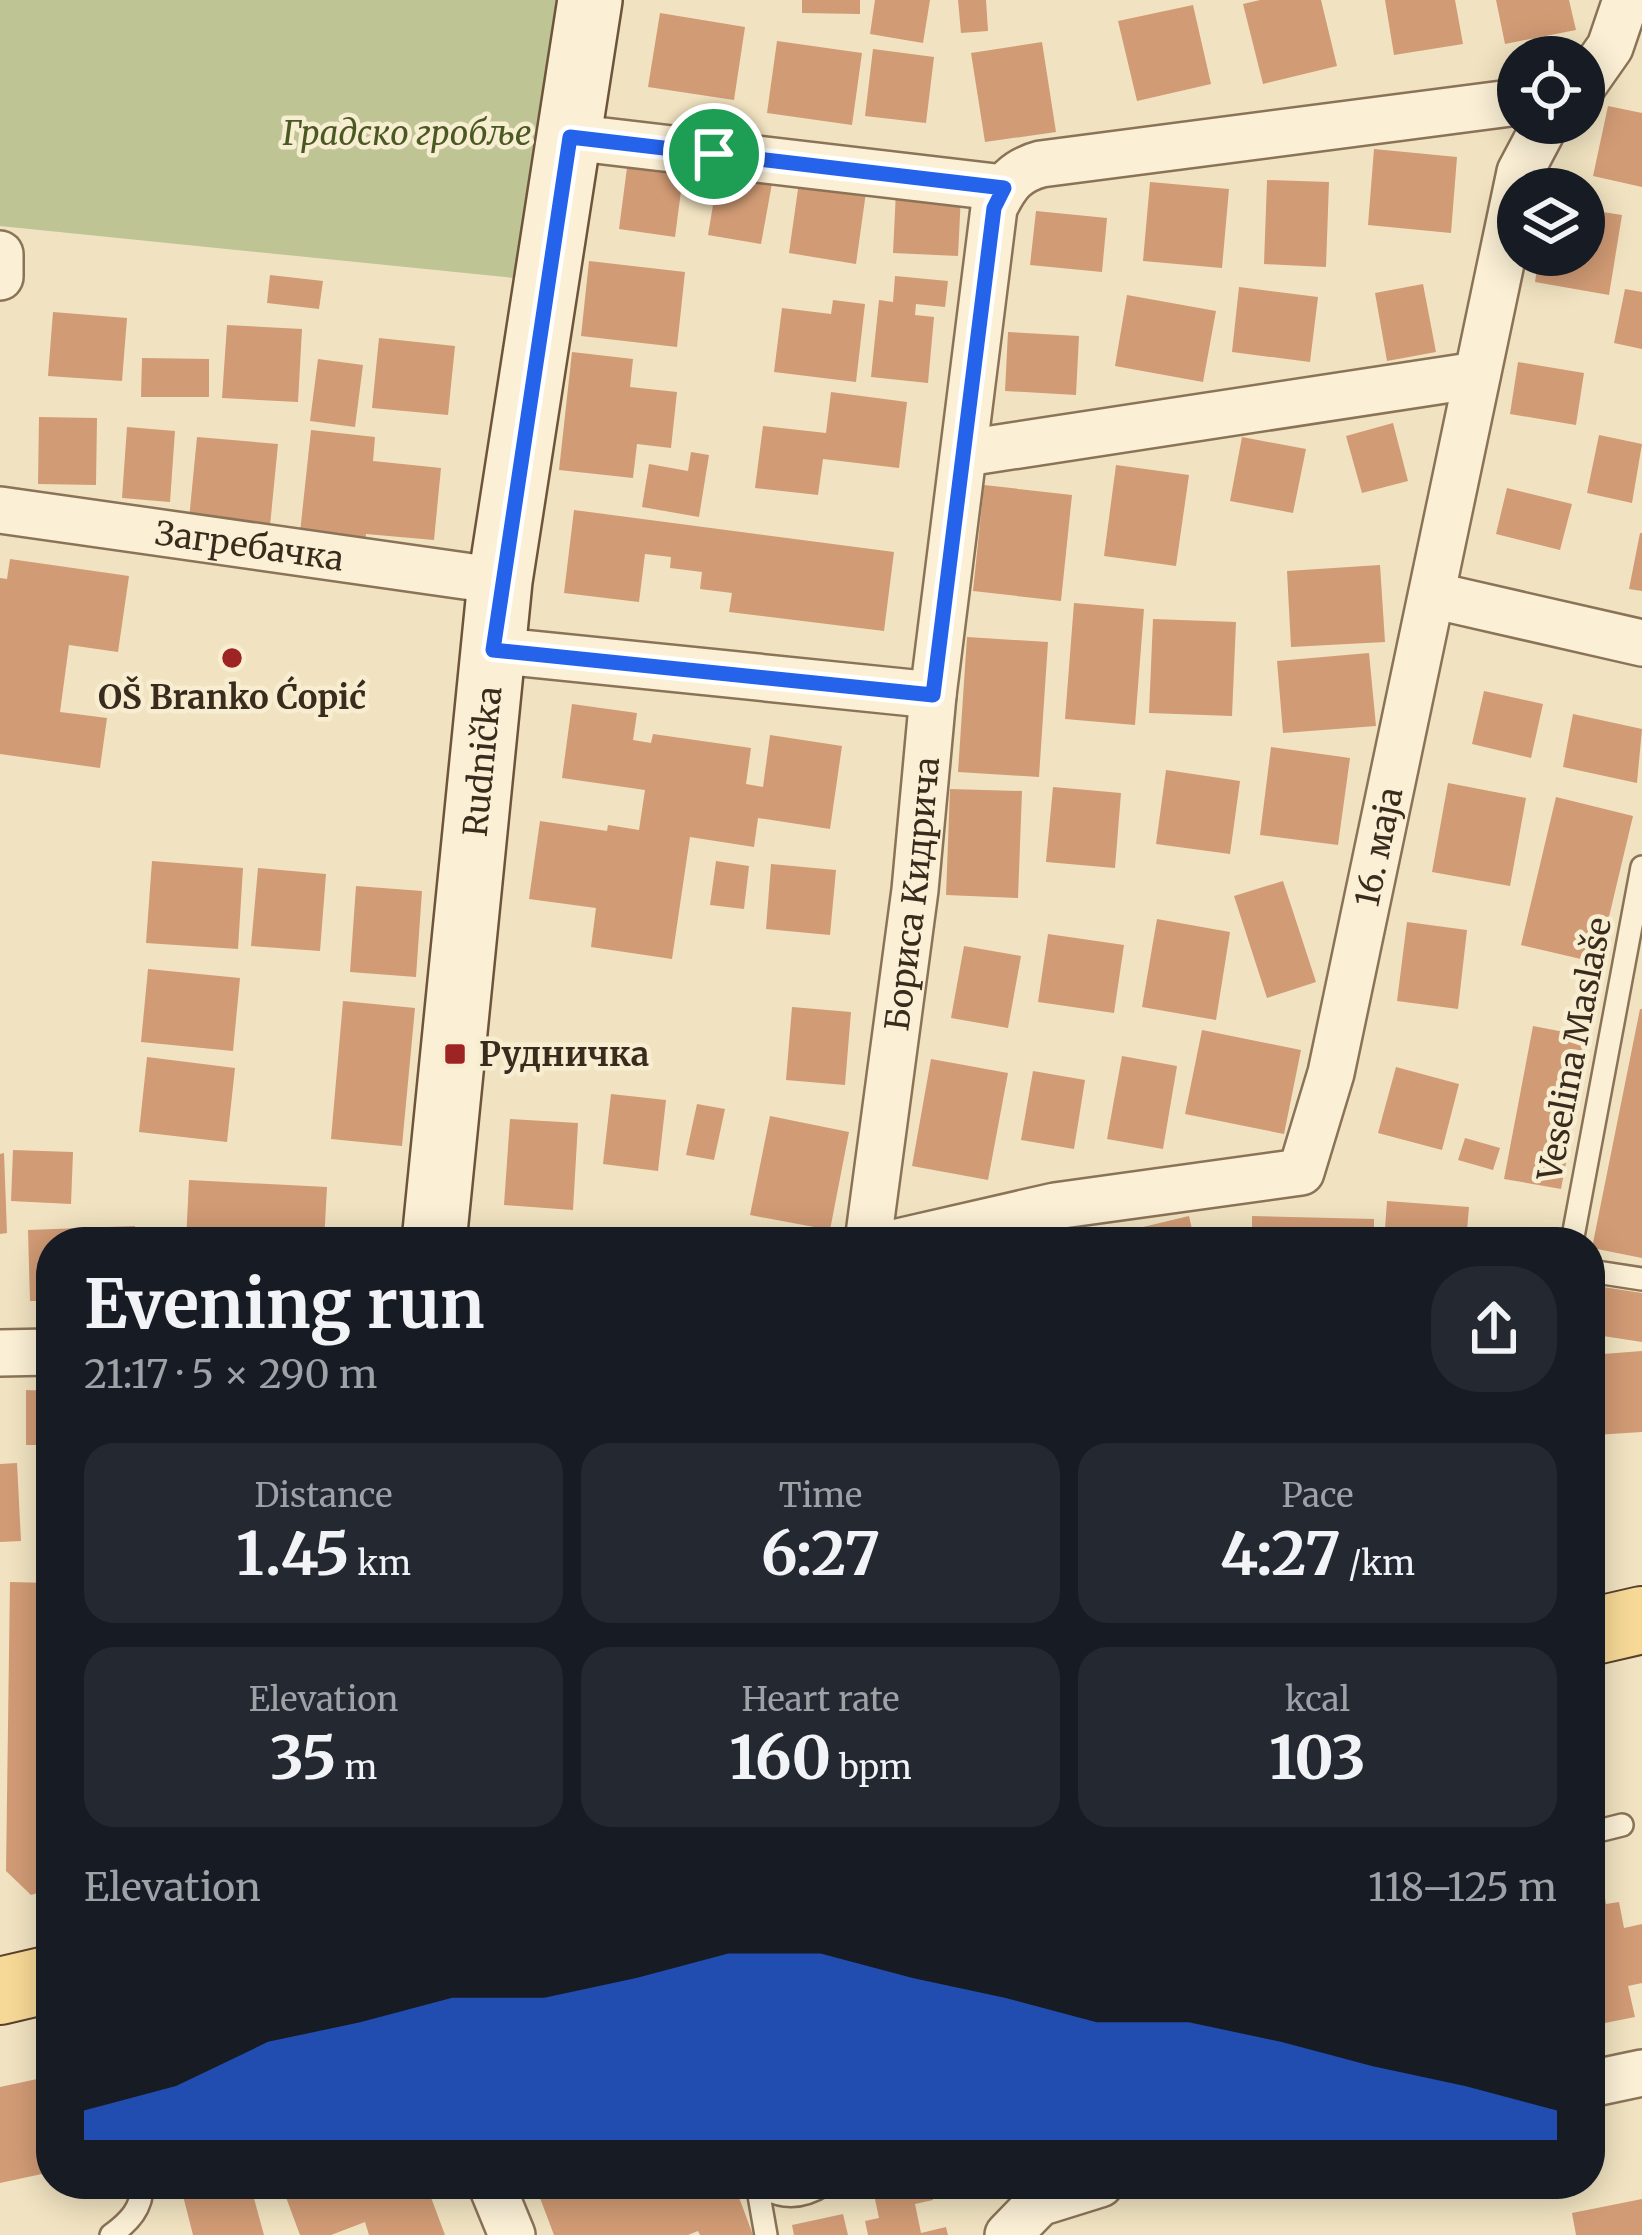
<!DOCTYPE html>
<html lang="en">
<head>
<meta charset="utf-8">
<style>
  body { margin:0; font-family:Merriweather,serif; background:#242831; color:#f1f3f6; height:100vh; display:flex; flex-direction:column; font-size:45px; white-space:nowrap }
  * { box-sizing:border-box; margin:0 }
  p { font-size:39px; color:#9ea1a6 }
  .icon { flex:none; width:66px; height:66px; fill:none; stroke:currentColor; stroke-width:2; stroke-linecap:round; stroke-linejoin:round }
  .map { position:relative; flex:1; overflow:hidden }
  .drawer { position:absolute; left:36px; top:1227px; width:1569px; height:972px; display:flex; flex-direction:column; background:#171b24; border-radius:48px; box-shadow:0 6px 30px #0003 }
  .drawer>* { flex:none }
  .fabs { position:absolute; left:1497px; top:36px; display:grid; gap:24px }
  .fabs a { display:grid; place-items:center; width:108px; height:108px; border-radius:50%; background:#171b24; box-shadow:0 6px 30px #0003; font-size:60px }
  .pin { position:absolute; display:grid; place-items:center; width:102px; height:102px; color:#fff; margin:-51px; border:6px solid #fff; border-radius:50%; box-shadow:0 3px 12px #0007 }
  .round { display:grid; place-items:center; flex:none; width:126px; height:126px; border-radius:48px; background:#242831 }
  .head { display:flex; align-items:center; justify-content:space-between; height:204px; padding:0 48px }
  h1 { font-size:66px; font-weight:700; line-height:90px }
  .figures { display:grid; grid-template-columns:repeat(3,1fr); gap:18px; height:204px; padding:12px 48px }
  .figures div { display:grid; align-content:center; border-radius:30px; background:#242831; text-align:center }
  .figures b { font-size:60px; font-weight:700 }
  .figures small { font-size:33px; font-weight:400 }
  .figures p { font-size:33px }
  .chart { height:336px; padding:24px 48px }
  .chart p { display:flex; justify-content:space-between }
  .chart svg { width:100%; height:216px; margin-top:12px; fill:#2563eb; opacity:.7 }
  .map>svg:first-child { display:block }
  .cemetery { fill:#bec494 }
  .building { fill:#d19b75 }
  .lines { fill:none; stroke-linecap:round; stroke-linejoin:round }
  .lane-casing { stroke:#8b7357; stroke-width:26 }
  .street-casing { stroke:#8b7357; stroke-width:50 }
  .secondary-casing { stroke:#6d543b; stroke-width:68 }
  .primary-casing { stroke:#59412c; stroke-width:70 }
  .lane { stroke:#fbf0d5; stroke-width:21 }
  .street { stroke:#fbf0d5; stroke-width:45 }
  .secondary { stroke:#fbf0d5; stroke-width:63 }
  .primary { stroke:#f6d996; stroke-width:66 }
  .route-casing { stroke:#fff; stroke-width:24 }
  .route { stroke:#2563eb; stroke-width:15 }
  .poi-dot { fill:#9e2424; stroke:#f7edd1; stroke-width:4.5 }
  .labels { text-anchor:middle; stroke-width:9; stroke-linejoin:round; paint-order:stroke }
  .park-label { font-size:33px; font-style:italic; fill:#4a5822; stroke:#f7edd1 }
  .street-label { font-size:33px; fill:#3a2b1d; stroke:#f7edd1 }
  .poi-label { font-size:33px; font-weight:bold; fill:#3a2b1d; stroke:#f7edd1 }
</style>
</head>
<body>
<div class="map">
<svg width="1642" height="2235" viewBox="0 0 1642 2235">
  <rect width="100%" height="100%" fill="#f1e3c1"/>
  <path class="cemetery" d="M0,0H563L524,279L0,226Z"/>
  <path class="building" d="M802,0H860V14L802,13Z
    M875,0H930L923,43L870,34Z
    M958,0H986L988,31L961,33Z
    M1260,0H1321L1337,66L1263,84L1243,4Z
    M1385,0H1455L1463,44L1394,55Z
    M1496,0H1569L1576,30L1505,44Z
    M1193,5L1211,84L1137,101L1118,21Z
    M660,13L745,27L734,100L648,87Z
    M777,41L862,53L852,125L767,113Z
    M1042,42L1056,132L985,142L971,53Z
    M873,49L934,57L926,123L865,116Z
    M1608,106L1642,113V187L1593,176Z
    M1374,149L1457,157L1451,233L1368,225Z
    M628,160L684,168L675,237L619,229Z
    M719,169L773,178L761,244L708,235Z
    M800,175L867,185L856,264L789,253Z
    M1267,180L1329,182L1326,267L1264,264Z
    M1150,182L1229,189L1222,268L1143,261Z
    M896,191L961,195L958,256L893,253Z
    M1584,209L1622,215L1609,295L1535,282L1539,255H1584Z
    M1036,211L1107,218L1102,272L1030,265Z
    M589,261L685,272L677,347L581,336Z
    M270,275L323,281L319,309L267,303Z
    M895,276L948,281L945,307L916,304L915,315L934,317L928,383L871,377L879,300L893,302Z
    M1423,284L1436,352L1387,361L1375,293Z
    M1239,287L1318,297L1310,362L1232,352Z
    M1625,289L1642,292V349L1614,343Z
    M1127,295L1216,311L1203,382L1115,366Z
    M833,300L865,304L856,382L774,372L782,308L831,314Z
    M53,312L127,318L122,381L48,376Z
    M227,325L302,329L298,402L222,398Z
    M1008,332L1079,336L1076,395L1005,391Z
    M379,338L455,346L448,415L372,408Z
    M572,352L633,359L630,387L677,392L671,448L637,444L633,478L559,470Z
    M142,358L209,359V397H141Z
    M318,359L363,365L355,427L310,421Z
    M1518,362L1584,373L1576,425L1510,414Z
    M831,392L907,402L899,468L823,459L818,495L755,488L763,426L826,433Z
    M39,417L97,418L96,485L38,484Z
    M1393,423L1408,481L1362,493L1346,436Z
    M127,427L175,431L170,502L122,498Z
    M311,430L375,437L373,461L441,468L434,540L366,534L364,549L299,542Z
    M1599,435L1642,444L1632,503L1587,493Z
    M197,437L278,444L270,526L189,519Z
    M1242,437L1306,449L1293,513L1230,501Z
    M691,452L709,455L699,517L642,507L649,464L688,471Z
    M1116,465L1189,475L1176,566L1104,556Z
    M984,485L1072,495L1061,601L973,591Z
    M1507,488L1572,504L1560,550L1496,534Z
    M574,510L894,552L884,631L729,612L732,593L700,589L702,572L670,568L671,557L645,554L639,602L564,593Z
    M1640,533H1642V591L1629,589Z
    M10,559L129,576L118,652L69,645L60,712L107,718L100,768L0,754V578L7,579Z
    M1380,565L1385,642L1291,647L1287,571Z
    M1074,603L1144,609L1135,725L1065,719Z
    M1153,619L1236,622L1232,716L1149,713Z
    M967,637L1048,642L1039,777L958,772Z
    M1369,653L1376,726L1283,733L1277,661Z
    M1484,691L1543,704L1531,758L1472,744Z
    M572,704L637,713L633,740L651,743L653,734L751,748L746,784L763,787L770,735L842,746L830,829L758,818L754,847L690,837L672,959L591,947L596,908L529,899L540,821L607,831L608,825L639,830L645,790L562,778Z
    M1573,714L1642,729L1637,783L1563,767Z
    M1271,747L1350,758L1338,845L1260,835Z
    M1166,770L1240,781L1230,854L1156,844Z
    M1448,783L1526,798L1510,886L1432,872Z
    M1053,787L1121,793L1115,868L1046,862Z
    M950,789L1022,791L1018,898L946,895Z
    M1556,797L1633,816L1598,963L1521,945Z
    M152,861L243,868L238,949L146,943Z
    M716,861L749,866L744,909L710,905Z
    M771,864L836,870L830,935L766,929Z
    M258,868L326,874L320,951L251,946Z
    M1283,881L1316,982L1267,998L1234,896Z
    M356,886L422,891L416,977L350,972Z
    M1157,919L1230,932L1216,1020L1142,1007Z
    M1407,922L1467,930L1458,1009L1397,1001Z
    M1048,934L1124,945L1114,1013L1038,1002Z
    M964,946L1021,956L1008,1028L951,1018Z
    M148,969L240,978L233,1051L141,1042Z
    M343,1001L415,1008L402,1146L331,1139Z
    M792,1007L851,1012L845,1085L786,1080Z
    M1640,1009H1642V1258L1592,1248Z
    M1533,1026L1590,1037L1561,1189L1504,1179Z
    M1202,1030L1301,1050L1284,1134L1185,1114Z
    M1122,1056L1177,1066L1163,1149L1107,1139Z
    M147,1057L235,1068L227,1142L139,1132Z
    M931,1059L1008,1073L988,1180L912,1166Z
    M1396,1067L1459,1084L1442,1150L1378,1133Z
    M1033,1071L1085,1080L1074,1149L1021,1140Z
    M611,1094L666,1100L658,1171L603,1164Z
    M697,1104L725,1109L714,1160L686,1155Z
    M770,1116L849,1132L830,1230L750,1215Z
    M510,1119L578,1123L573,1210L504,1205Z
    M1465,1138L1500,1148L1493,1170L1458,1160Z
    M13,1150L73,1152L71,1204L11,1201Z
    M4,1153L7,1233L0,1234V1154Z
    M189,1180L327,1187L324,1242H186Z
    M1387,1201L1469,1207L1466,1242H1384Z
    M1189,1216L1195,1242H1098L1097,1238Z
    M1252,1216L1374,1219V1242H1252Z
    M135,1226V1242H51V1301H30L28,1230Z
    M520,1230L616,1239L615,1242H519Z
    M1590,1285L1642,1293V1342L1590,1334Z
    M1642,1351V1432L1595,1435L1590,1355Z
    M26,1390L51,1391V1445H26Z
    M17,1463L21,1541L0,1542V1464Z
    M10,1582L51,1583V1889L31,1895L6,1871Z
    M1603,1887L1606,1904L1619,1902L1624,1928L1642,1924V1983L1628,1986L1635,2017L1590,2026V1890Z
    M51,2076V2172L0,2183V2087Z
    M180,2184H250L264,2235H193Z
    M281,2184H426L445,2235H369L365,2222L331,2235H300Z
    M578,2184H734L753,2235H700L698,2231L688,2235H554L540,2198Z
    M852,2184H929L933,2200L915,2204L921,2233L946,2227L948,2235H868L865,2221L879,2218L873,2190L854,2194Z
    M1642,2199V2235H1576L1572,2213Z
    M843,2214L848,2235H794L792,2225Z"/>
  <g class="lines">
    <defs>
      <path id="lane" d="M1572,1242L1642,867
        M1590,1271L1642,1279
        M1590,1833L1622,1825
        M757,2184L766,2235
        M760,2184C782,2201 803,2198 825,2184
        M111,2235C129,2222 143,2208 142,2184"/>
      <g id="street">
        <path d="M1584,84L1610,47L1626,0"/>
        <path d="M570,137L1004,188"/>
        <path d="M0,254V277"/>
        <path d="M966,453L1477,375"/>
        <path id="s1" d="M0,510L500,581"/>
        <path d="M1432,595L1642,643"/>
        <path d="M493,650L933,695"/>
        <path id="s2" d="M868,1242L915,890L933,695L994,208C1006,183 1015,171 1041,164L1518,102"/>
        <path id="s3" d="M898,1242L1055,1206L1301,1172L1331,1073L1520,172L1546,123"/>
        <path d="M0,1353L51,1352"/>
        <path d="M1590,2084L1642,2073"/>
        <path d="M491,2184L512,2235"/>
        <path d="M1008,2235L1039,2203L1100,2184"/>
      </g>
      <g id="secondary">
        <path id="s4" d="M434,1242L500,581L590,0"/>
      </g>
      <path id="primary" d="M1590,1632L1642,1620
        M0,1991L51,1979"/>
    </defs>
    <use href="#lane" class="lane-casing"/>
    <use href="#street" class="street-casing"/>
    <use href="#secondary" class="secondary-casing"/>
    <use href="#primary" class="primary-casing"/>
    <use href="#lane" class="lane"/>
    <use href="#street" class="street"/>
    <use href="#secondary" class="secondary"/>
    <use href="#primary" class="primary"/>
  </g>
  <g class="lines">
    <defs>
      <path id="route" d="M570,137L1004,188L994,208L933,695L493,650Z"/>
    </defs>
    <use href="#route" class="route-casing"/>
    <use href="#route" class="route"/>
  </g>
  <g class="poi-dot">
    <circle cx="232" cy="658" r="12"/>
    <rect x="443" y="1042" width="24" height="24" rx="6"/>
  </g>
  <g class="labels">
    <g class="park-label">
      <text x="407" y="145">Градско гробље</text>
    </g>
    <g class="street-label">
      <text dy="12" stroke="none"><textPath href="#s1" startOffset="252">Загребачка</textPath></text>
      <text dy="12" stroke="none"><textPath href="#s4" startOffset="483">Rudnička</textPath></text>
      <text dy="12" stroke="none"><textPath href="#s3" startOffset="744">16. маја</textPath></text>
      <text dy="12" stroke="none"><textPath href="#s2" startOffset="351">Бориса Kидрича</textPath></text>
      <text transform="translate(1574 1049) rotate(-79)" y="12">Veselina Maslaše</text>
    </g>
    <g class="poi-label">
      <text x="232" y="709">OŠ Branko Ćopić</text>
      <text x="479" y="1066" text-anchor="start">Рудничка</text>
    </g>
  </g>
</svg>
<div class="fabs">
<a><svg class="icon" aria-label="locate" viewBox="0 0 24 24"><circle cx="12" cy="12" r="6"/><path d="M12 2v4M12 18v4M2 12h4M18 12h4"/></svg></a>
<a><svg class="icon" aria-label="layers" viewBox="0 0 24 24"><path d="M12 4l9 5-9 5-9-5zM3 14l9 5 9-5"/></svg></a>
</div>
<div class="pin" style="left:714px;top:154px;background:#1e9e55"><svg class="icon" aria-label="arrive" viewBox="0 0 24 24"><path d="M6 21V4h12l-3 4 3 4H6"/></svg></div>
<section class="drawer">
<div class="head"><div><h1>Evening run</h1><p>21:17 · 5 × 290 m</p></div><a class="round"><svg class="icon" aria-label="share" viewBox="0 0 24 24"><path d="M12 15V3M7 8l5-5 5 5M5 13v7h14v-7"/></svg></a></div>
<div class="figures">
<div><p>Distance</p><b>1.45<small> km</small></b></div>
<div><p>Time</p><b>6:27</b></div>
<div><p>Pace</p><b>4:27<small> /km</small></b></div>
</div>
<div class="figures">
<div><p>Elevation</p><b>35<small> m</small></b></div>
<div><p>Heart rate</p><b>160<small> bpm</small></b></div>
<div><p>kcal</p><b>103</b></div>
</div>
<div class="chart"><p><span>Elevation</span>118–125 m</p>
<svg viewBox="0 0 160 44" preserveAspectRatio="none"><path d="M0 44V38L10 33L20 24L30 20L40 15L50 15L60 11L70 6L80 6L90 11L100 15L110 20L120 20L130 24L140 29L150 33L160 38V44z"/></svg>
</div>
</section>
</div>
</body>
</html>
